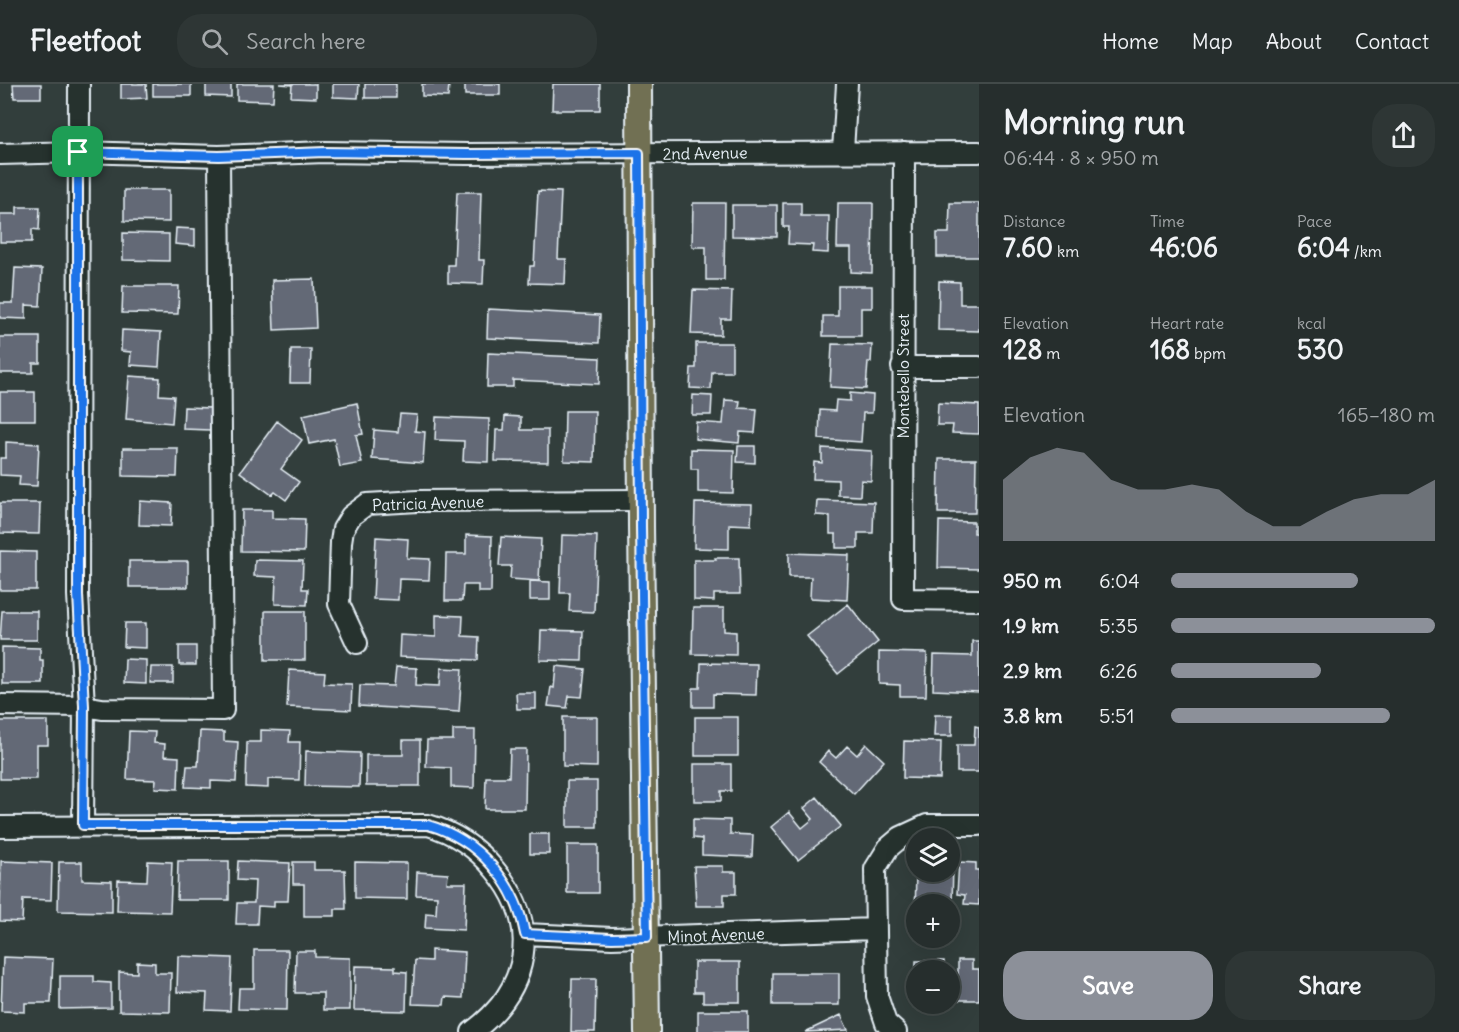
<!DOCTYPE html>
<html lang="en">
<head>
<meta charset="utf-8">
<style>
  body { margin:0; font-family:Delius,sans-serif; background:#2e3635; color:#f1f3f6; height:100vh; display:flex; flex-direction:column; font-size:22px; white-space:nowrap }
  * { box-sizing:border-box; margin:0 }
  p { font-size:20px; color:#a4a8aa }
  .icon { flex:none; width:33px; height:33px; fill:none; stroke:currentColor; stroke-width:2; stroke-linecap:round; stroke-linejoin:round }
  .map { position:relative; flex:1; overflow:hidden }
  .side { display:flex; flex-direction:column; background:#262e2d; width:480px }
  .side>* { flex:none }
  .tools { position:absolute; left:906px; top:744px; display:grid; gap:12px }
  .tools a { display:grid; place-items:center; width:54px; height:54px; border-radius:50%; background:#262e2d; box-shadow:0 6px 24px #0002,0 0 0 2px #424a49; font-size:30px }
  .pin { position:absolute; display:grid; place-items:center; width:51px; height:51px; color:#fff; margin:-26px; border-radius:12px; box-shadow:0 3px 9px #0006 }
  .round { display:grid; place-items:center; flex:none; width:63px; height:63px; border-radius:24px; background:#2e3635 }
  .headline { display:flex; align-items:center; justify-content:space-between; height:102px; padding:0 24px }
  h1 { font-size:33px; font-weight:800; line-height:45px }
  .metrics { display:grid; grid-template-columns:repeat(3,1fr); gap:9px; height:102px; padding:6px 24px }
  .metrics div { display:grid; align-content:center }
  .metrics b { font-size:26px; font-weight:800 }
  .metrics small { font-size:16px; font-weight:400 }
  .metrics p { font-size:16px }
  .chart { height:168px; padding:12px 24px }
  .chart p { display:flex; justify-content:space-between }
  .chart svg { width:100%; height:108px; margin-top:6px; fill:#8c9099; opacity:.7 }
  .primary-button { display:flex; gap:12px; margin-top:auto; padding:12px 24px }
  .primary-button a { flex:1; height:69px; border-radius:24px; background:#8c9099; color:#fff; font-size:24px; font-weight:800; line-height:69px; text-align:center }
  .primary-button a+a { background:#2e3635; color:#f1f3f6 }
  ul { padding:0 24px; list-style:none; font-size:20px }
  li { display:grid; grid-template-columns:96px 72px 1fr; align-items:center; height:45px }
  li i { height:15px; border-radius:8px; background:#8c9099 }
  header { display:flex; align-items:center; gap:36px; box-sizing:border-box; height:84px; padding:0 30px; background:#262e2d; border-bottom:2px solid #424a49 }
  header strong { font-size:28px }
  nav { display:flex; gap:33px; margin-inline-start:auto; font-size:21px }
  .search { width:420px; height:54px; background:#2e3635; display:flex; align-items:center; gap:15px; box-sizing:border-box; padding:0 21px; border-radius:24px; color:#a4a8aa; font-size:22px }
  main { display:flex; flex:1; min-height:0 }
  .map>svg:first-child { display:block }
  .building { fill:#636976; stroke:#e8f1f8; stroke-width:1.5 }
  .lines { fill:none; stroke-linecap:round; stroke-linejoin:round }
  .minor-casing { stroke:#e8f1f8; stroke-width:24 }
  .major-casing { stroke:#e8f1f8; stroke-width:28 }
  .minor { stroke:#26332d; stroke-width:20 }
  .major { stroke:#716f52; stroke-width:24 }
  .route-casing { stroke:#fff; stroke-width:12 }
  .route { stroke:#1a73e8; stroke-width:8 }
  .labels { text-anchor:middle; stroke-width:4.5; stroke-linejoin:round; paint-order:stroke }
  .street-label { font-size:16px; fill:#e8f1f8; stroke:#26332d }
</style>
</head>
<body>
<header>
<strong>Fleetfoot</strong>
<div class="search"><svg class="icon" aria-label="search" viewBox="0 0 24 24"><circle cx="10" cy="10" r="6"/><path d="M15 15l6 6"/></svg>Search here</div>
<nav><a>Home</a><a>Map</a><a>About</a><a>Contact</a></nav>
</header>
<main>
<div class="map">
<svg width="979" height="948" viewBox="0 0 979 948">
  <rect width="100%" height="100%" fill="#323e3c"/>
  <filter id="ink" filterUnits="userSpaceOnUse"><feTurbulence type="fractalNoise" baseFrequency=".0167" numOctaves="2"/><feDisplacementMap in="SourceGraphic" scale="12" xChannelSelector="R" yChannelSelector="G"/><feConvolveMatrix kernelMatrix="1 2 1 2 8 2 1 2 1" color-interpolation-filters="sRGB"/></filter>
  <g filter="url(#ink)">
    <path class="building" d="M13,0H41V14H14Z
      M121,0H146L147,14L121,15Z
      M153,0H191V12H153Z
      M194,0H231V13L206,12V0Z
      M237,0H274L273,17L237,16Z
      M280,0H316V14L291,13L292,1Z
      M333,0H359L358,14L333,13Z
      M365,0H396V14H365Z
      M422,0H449L448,13L422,12Z
      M465,0H500V11H465Z
      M553,0H600V26H552Z
      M124,106H169V138L124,137Z
      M538,107L561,108L558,175H566L565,200L529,199L530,182H534Z
      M457,108H481L479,176H484L483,200L448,199V181H454Z
      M693,119H725L724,196H706V163H692Z
      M783,119H801V132H829L828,169L812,168L813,161L788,160L789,143H783Z
      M838,119H873L872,189L851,188V164H837Z
      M950,119H979V173H937V149H949Z
      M732,121H777V153L732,152Z
      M17,123H40L39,146L32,145V158H0V130H17Z
      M176,144L195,145V162L175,160Z
      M123,149L169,150V177L123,176Z
      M15,184L42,185L40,222L26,221V235L0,234V219H13Z
      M314,195L316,244L274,246L272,196Z
      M939,197L960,198V220H979V247L938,246Z
      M123,202H179L178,230L122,229Z
      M838,202H872V224H861V252H823V232H838Z
      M693,206L732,207L731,235H721V251L691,250Z
      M488,225L600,231L599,259L487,254Z
      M122,246L161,248L159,283L130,281L131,268L121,267Z
      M0,253H40V279H33V289H0Z
      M696,259H732V288H712L711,305L690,304L691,284H696Z
      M832,260L872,261L871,278H868L866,305L830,303Z
      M291,265H311L310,299H290Z
      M488,269L600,274L599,300L513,296V303H487Z
      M129,292L160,294L159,311L174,312L172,339L126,335Z
      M0,308H35V336H0Z
      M850,309L873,311L872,329H863L861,358L819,355L820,326L835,327L836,316L850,317Z
      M693,311L712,312L711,331H692Z
      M725,316L740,317L739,324L757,325L755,349L740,348L739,359L695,355L696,338L723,340Z
      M357,319L363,350L356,351L362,379L340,383L334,355L309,360L303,331Z
      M938,319L979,321V350L952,349L953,341H937Z
      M184,323L211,324L210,346L183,345Z
      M565,327H595L594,378L564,377Z
      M400,330L417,331L415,347L425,348L423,379L372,375L374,346L398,348Z
      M505,332L521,333V346H548V378L495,377L496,346H504Z
      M436,333L489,335L488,378L463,377L464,357L435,356Z
      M277,337L302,356L281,385L299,398L286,416L275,408L272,411L240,388Z
      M6,358L39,360L37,402L19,401L20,392L0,391V374H6Z
      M738,362H755V379L737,378Z
      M123,364H178L177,393L123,392Z
      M822,364L872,367L871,397L861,396L860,412L838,411V396L813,395L814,378L822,379Z
      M691,365L734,366L733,409L698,408V385H691Z
      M939,375H976L975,429H938Z
      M817,416L874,418L873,449H858V464H836V450H830V432L816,431Z
      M140,417L172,419L171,442L139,441Z
      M0,419H40L39,450L0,449Z
      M695,419L752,420L751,441L729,440V465L694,464Z
      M242,426H272V434L305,435L304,468L241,467Z
      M939,437L974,438V449H979V485L938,484Z
      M466,451L492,452L491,508H478V501H463L462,517H445L446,470H466Z
      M562,451L597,452L594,528L569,527L570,509H560Z
      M376,453L408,455L407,474L430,475L429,496L399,495L398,516L373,515Z
      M501,453L541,455L539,497L510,495L511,482H499Z
      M0,467L36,468V506H0Z
      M789,469L849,471L847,516L810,514L811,493H789Z
      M715,474H739L740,510H714V517L694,516V476H716Z
      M255,476L303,477L302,505H308L307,521L275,520L276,493L254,492Z
      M129,477H188V503H129Z
      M530,497L550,498V516H530Z
      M848,520L878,558L838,590L807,552Z
      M693,524H724V547L736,548V571L692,570Z
      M2,527H37V556H0Z
      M265,527H305V576H265Z
      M436,531L463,532L462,552L479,553L478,576L399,573L400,551L436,553Z
      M125,539H146V564L124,563Z
      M541,546L583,547L582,577L540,576Z
      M972,557H979V608L933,606L934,571L972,572Z
      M179,562H196V581H179Z
      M2,563L40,564V576H43V600H2Z
      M879,568L927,569L926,612H900V601L879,600Z
      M125,575L146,576V600L124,599Z
      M701,579L757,580L756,611L713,610V623H693V604H700Z
      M556,582L585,585L582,613L569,612L567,624L548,622L551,603L554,604Z
      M151,583H173V599H150Z
      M396,583L417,584L416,601L440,602L441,584L462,585L459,628L359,622L360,601L394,602Z
      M289,586L325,588L324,599L352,600L351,626L287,623Z
      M516,609H536V625H517Z
      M935,631H952V652H934Z
      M563,633H597V683L563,682Z
      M695,633H738V672H695Z
      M0,637H48V661H37V695H0Z
      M975,642L979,643V688H957V661H974Z
      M261,646L290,647L289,658H300L299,696L268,695V704L246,703L247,658H261Z
      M453,646H475L474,704L451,703V684L426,683L427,656H453Z
      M129,647L155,648L154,659L165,660L164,672L179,673L178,705L155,704L156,696L127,695Z
      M200,647L224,648V657L238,658L236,698L211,697V704L185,703L187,682H198Z
      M403,656H420V702H366V671H403Z
      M904,657L941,658L940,695L903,694Z
      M866,660L884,677L854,710L819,678L828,667L836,674L847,662L857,671Z
      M510,665H526L525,725H485L486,693H509Z
      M306,667L360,669L359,703L305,702Z
      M694,680H731V707H721V717H694Z
      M567,697H597V743H567Z
      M817,713L841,742L798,776L771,743L789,728L802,744L813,735L804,724Z
      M693,735L730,736V750L753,751L752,773L702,771V755L693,754Z
      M530,750H549V770H530Z
      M567,761H598V809H567Z
      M1,777L52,779L51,816L23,815L22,838L0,837Z
      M148,777L172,778L170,828L117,827L118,796L147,797Z
      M178,777H229V816H177Z
      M238,777L290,779L288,817H274V823L258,822L257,840H236L237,819H254L255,797L237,796Z
      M59,778H82V796L112,797V828L58,827Z
      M293,778H314V786H345L346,825H335V832H304V800H293Z
      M355,778L407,779V815L355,814Z
      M959,778L976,779V786H979V821L964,820L965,811L957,810Z
      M916,780V788H950V780H953L952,820H916V845H915Z
      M694,782H723V788H736V810H724V822H696Z
      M417,788L448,790L447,799H466L464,846L425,844L426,829L436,830L437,812L416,811Z
      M254,866H288L287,926L238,925L239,904H254Z
      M431,866L465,868L463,914L445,913L444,921L412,920L415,876L431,877Z
      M296,867H315V873L350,874V926H323V909H295Z
      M178,872L232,874L230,927L206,926L207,909L177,908Z
      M3,873L53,875L51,919H25V928L1,927Z
      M958,876H972V885H979V916H958Z
      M916,877H944V886H916V918Z
      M137,878L155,879V889H171L170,928L119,927V888L137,889Z
      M694,878H740V918H703V908H694Z
      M355,882L395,883V887L407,888L406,927L354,926Z
      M773,889H839V921H773Z
      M60,892H94V898L111,899V924L60,925Z
      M572,895H596L595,948H571Z
      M698,927H748V948H698Z
      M841,931L848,946L805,948Z"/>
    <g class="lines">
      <defs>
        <path id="minor" d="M79,0L78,511L84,622L83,741
          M843,67L847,0
          M904,68L903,515L979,516
          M0,70L78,68L219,72L325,68L467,70L979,68
          M902,283H979
          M357,559L339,520L341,458L343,445L351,432L367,420L418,417L641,416
          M0,621L84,622L102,625L223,626L219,72
          M0,743L428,741C456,749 477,764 495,786C542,842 529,906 472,948
          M525,850L612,854L875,845
          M896,948L886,939L877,912L875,785L888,764L901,753L927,741H979"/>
        <path id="major" d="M639,0L641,442L647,948"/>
      </defs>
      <use href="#minor" class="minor-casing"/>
      <use href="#major" class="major-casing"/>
      <use href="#minor" class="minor"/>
      <use href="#major" class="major"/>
    </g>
  </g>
  <g class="lines" filter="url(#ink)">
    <defs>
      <path id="route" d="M78,68L219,72L325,68L467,70L639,69L641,442L647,853L612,854L525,850C516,799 478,755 428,741H83L84,622L78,511Z"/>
    </defs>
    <use href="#route" class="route-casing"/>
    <use href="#route" class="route"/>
  </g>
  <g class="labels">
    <g class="street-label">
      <text transform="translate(705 69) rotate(-1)" y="6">2nd Avenue</text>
      <text transform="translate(903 292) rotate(-90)" y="6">Montebello Street</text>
      <text transform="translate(428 419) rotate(-2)" y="6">Patricia Avenue</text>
      <text transform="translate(716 851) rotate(-2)" y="6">Minot Avenue</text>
    </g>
  </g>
</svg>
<div class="tools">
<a><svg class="icon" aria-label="layers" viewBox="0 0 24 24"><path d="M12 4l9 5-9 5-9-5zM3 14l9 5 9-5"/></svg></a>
<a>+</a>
<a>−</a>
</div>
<div class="pin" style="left:78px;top:68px;background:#1e9e55"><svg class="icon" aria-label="arrive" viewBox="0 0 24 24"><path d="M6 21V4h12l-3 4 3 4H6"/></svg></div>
</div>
<section class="side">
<div class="headline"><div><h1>Morning run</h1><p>06:44 · 8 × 950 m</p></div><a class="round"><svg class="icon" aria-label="share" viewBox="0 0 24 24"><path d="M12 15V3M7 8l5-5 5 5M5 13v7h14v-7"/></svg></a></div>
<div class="metrics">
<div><p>Distance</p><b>7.60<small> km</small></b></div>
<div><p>Time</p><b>46:06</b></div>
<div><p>Pace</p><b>6:04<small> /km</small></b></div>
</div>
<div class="metrics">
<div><p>Elevation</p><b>128<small> m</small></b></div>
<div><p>Heart rate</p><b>168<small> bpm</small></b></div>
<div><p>kcal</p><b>530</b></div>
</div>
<div class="chart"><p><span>Elevation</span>165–180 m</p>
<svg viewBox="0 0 160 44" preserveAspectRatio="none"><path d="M0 44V19L10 10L20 6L30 8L40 19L50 23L60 23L70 21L80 23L90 32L100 38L110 38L120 32L130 27L140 25L150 25L160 19V44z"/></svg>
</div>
<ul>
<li><b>950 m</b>6:04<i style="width:71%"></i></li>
<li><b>1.9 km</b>5:35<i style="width:100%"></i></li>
<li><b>2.9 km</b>6:26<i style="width:57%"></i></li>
<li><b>3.8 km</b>5:51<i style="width:83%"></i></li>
</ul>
<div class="primary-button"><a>Save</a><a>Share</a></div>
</section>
</main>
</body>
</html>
